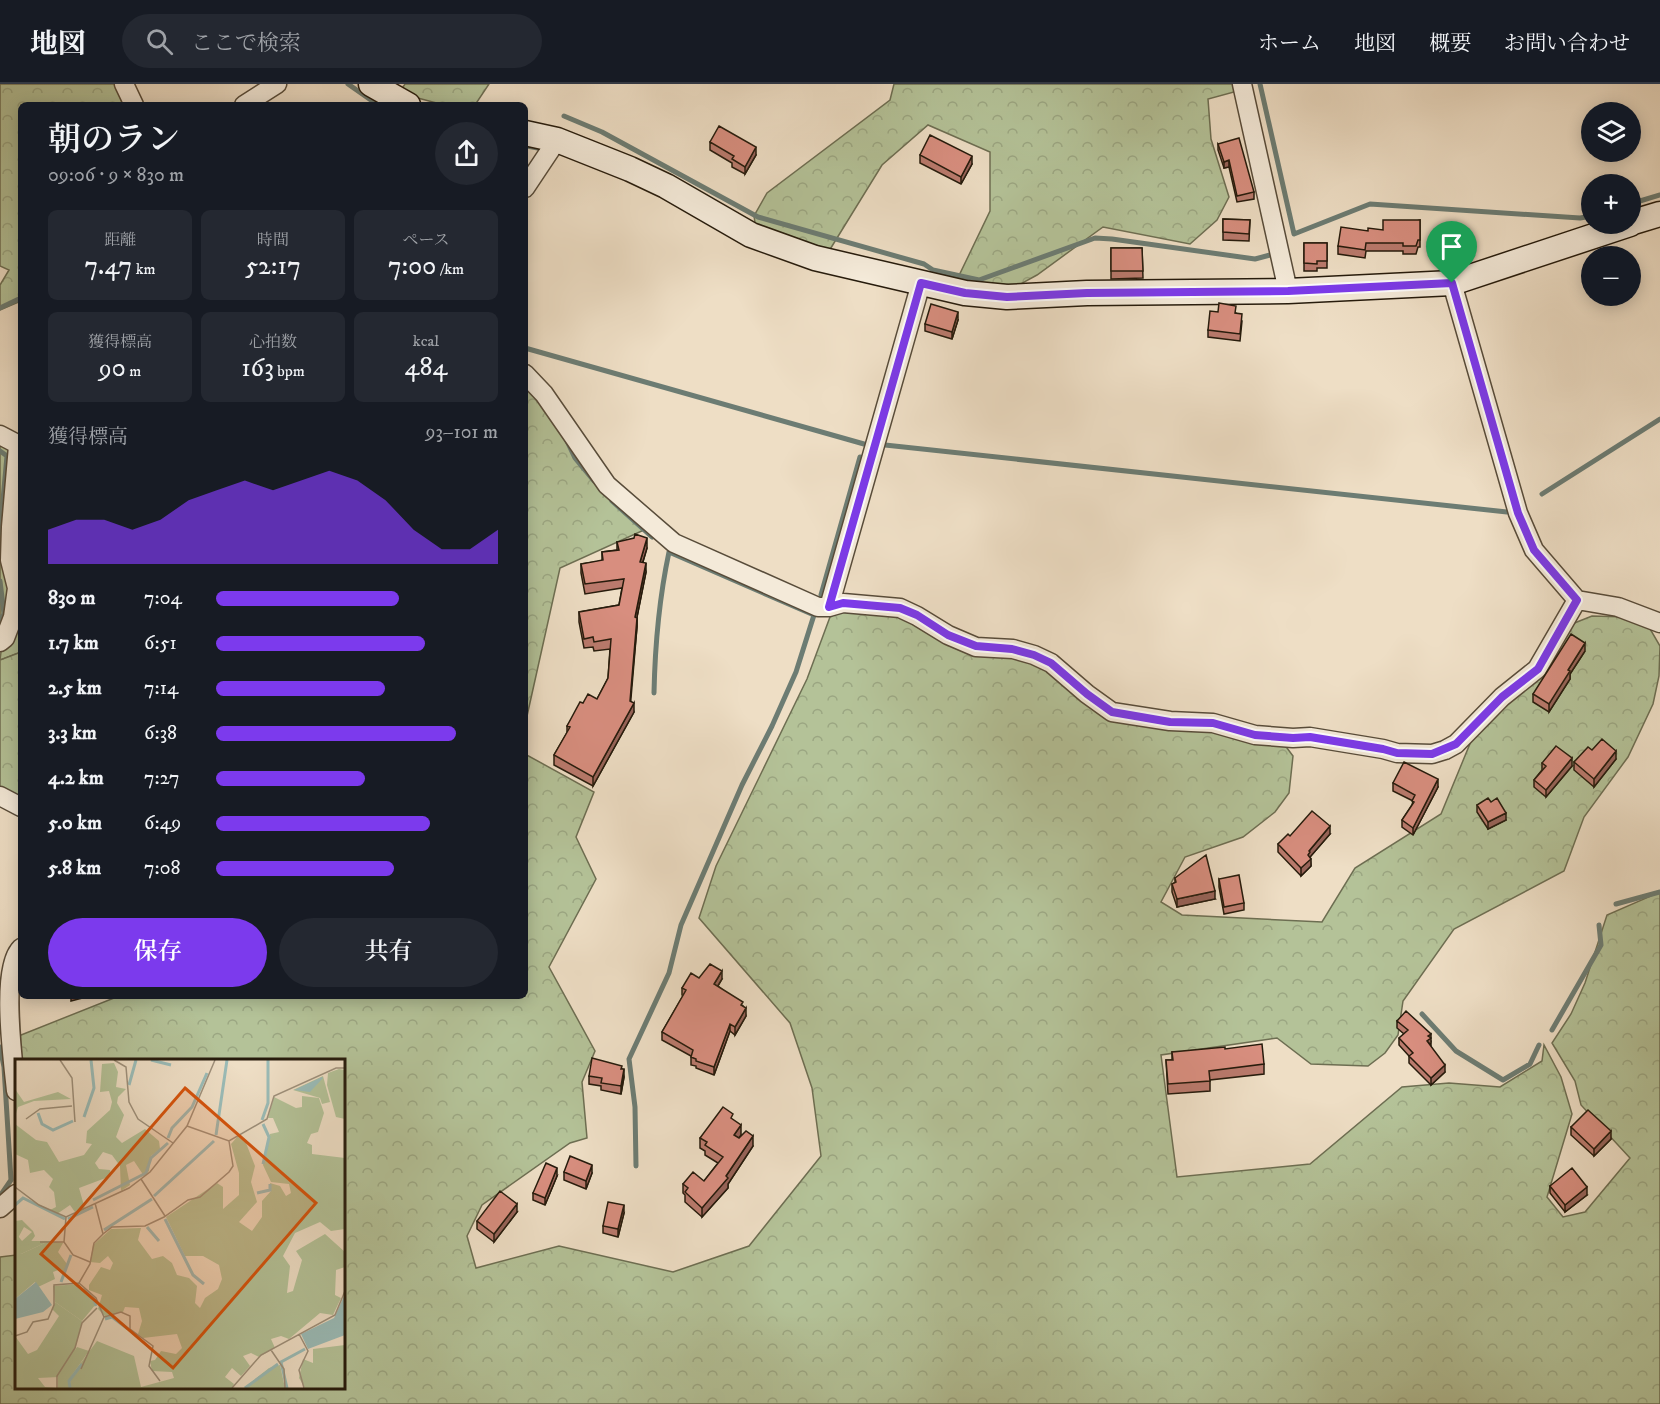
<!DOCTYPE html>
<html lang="ja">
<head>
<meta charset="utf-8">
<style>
  body { margin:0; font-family:"IM FELL DW Pica","Noto Serif JP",serif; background:#242831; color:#f1f3f6; height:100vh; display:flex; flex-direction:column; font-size:22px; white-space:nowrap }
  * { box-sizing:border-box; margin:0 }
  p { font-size:20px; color:#9ea1a6 }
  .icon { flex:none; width:33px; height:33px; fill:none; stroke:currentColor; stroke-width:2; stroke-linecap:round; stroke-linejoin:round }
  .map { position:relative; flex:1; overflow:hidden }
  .drawer { position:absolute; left:18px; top:18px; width:510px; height:897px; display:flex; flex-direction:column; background:#171b24; border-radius:9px; box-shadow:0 3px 15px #0003 }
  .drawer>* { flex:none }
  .controls { position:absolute; left:1581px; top:18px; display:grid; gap:12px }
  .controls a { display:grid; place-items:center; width:60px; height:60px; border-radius:50%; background:#171b24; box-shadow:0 3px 15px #0003; font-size:30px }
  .pin { position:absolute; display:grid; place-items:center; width:51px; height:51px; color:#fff; margin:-62px -26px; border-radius:50% 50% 50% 0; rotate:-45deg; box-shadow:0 0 6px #0007 }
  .pin .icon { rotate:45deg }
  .round { display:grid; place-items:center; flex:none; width:63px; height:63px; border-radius:32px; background:#242831 }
  .overview { display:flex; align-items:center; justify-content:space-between; height:102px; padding:0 30px }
  h1 { font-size:33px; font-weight:600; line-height:45px }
  .metrics { display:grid; grid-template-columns:repeat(3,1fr); gap:9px; height:102px; padding:6px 30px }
  .metrics div { display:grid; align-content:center; border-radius:9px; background:#242831; text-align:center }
  .metrics b { font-size:26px; font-weight:600 }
  .metrics small { font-size:16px; font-weight:400 }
  .metrics p { font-size:16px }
  .chart { height:168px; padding:12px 30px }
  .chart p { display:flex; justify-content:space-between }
  .chart svg { width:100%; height:108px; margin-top:6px; fill:#7c3aed; opacity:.7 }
  .primary-button { display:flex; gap:12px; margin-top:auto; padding:12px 30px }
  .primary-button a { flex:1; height:69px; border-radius:36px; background:#7c3aed; color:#fff; font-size:24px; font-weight:600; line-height:69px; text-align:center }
  .primary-button a+a { background:#242831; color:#f1f3f6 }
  ul { padding:0 30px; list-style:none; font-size:20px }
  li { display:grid; grid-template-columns:96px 72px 1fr; align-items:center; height:45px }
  li i { height:15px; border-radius:8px; background:#7c3aed }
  header { display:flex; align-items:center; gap:36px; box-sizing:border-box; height:84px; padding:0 30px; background:#171b24; border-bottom:2px solid #363941 }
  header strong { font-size:28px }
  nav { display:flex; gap:33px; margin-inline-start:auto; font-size:21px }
  .search { width:420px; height:54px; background:#242831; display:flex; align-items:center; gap:15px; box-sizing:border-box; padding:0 21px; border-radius:33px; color:#9ea1a6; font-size:22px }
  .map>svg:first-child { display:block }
  .grass { fill:#b4c298; stroke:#6d6e52; stroke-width:1.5 }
  .forest { fill:url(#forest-crowns); stroke:#6d6e52; stroke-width:1.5 }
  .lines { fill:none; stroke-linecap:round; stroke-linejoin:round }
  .stream { stroke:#6c7c73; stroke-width:5 }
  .street-casing { stroke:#584c3a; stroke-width:21 }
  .secondary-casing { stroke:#261b0c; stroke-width:27 }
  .street { stroke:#f4ead9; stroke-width:18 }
  .secondary { stroke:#f4ead9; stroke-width:24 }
  .wall { fill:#ba7a6d; stroke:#261b0c; stroke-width:1.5 }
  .shaded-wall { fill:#976359; stroke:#261b0c; stroke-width:1.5 }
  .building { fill:#d88e7f; stroke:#261b0c; stroke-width:1.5 }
  .route-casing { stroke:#fff; stroke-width:12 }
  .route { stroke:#7c3aed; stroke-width:8 }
  .inset-river { fill:none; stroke:#9abcb8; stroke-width:3 }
  .inset-road { fill:none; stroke:#9e907b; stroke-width:1.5 }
  .view { fill:#d5530c; fill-opacity:0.15; stroke:#d5530c; stroke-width:3 }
  .inset-edge { fill:none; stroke:#261b0c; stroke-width:3 }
</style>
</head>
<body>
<header>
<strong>地図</strong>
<div class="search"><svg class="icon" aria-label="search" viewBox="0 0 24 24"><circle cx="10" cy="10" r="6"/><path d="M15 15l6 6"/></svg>ここで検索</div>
<nav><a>ホーム</a><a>地図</a><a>概要</a><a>お問い合わせ</a></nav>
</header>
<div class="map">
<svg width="1660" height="1320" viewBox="0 0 1660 1320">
  <defs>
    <pattern id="forest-crowns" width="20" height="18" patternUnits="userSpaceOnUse" patternTransform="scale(1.5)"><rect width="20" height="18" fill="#b4c298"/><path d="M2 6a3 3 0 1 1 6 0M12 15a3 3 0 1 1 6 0" fill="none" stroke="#9ba682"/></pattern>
  </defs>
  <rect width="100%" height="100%" fill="#eedec5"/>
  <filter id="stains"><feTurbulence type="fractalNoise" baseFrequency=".00333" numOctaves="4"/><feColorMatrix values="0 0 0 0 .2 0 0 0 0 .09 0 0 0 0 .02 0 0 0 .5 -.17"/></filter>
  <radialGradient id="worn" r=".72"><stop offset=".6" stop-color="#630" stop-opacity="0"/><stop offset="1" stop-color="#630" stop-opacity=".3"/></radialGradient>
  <path class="grass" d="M0,357L12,365L11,513L0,550Z
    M21,430V568L0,576L13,471Z"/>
  <path class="forest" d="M0,0H119L131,21H21V217L0,226V201L9,186L0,182Z
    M405,0H489L475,21H444L399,9Z
    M894,0H1233L1234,8L1208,15L1211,55L1229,113L1217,136L1190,160L1103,143L1037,191L1006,208L954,202L990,127V68L928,41L882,81L829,167L756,145L754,132L767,109L890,16Z
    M525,297L602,404L644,446L560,484L525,641Z
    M840,525L901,530L1044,582L1110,632L1281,656L1293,672L1289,709L1275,728L1243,753L1185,773L1161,818L1182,831L1322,838L1355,784L1441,730L1474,650L1567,542L1592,532L1627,533L1649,543L1660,562L1659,592L1653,620L1628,673L1584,733L1564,787L1454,845L1403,917L1398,951L1385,969L1368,982L1311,980L1277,954L1161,971L1177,1093L1310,1080L1402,1003L1449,999L1500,1003L1542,977L1544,961L1561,993L1572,1030L1547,1113L1563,1133L1585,1128L1630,1074L1581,1021L1575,997L1552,959L1571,930L1585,899L1607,831L1660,808V1320H0V1173L16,1171V1304H344V976H19L16,953L119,912H525V670L594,708L576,753L596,795L549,883L595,967L582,998L587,1054L570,1059L482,1121L467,1152L476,1184L559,1162L673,1188L749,1162L821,1072L812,1004L790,939L699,834L716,782L807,595L830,533Z
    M21,568V719L0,707V576Z"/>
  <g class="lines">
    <path class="stream" d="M348,0L378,21
      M1260,0L1294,150L1370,120L1580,134L1592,132
      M564,32L602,48L758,133L924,180L933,186L979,196L1095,154L1112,155L1255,175L1270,171
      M527,62L543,65L541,68
      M1630,120L1660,111
      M0,224L21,214
      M525,264L864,360
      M567,357L575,374L594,397
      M885,361L1507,428
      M0,367L7,372L0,449
      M1542,410L1660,335
      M612,417L652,453
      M0,497L4,530L0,536
      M821,511L860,373
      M1616,820L1660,808
      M1422,930L1456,967L1503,996L1530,980L1539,961
      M1552,946L1601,861L1599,841
      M0,963L4,983L11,1096L0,1112
      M636,1082L635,1023L629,975L669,889L681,841L742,701L772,642L796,588L814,531L669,468C659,515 655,561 654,609"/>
    <defs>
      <path id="street" d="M124,0L134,21
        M1242,0L1288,207
        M244,21L277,0
        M525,104L557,56
        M1452,199L1518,429L1534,466L1577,516L1618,523L1660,539
        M525,290L544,310L607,401L674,459L818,523H829L843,519L900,524L917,532L948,551L976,563L1013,565L1034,571L1051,579L1087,610L1112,628L1170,637L1213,639L1255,651L1293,654L1310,653L1383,665L1397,669L1432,670L1445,666L1456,660L1502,613L1537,585L1577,516
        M0,351L21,362
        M829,523L921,199
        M0,558L5,554L13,533L17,504L10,476L11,443L18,362
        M0,712L21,723
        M16,1007C13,976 0,884 21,864
        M0,1124L16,1110"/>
      <path id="secondary" d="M371,0L408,21
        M525,49L557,56L630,85L666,102L751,151L815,174L965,209L1007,213L1087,209L1288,207L1452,199L1630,140
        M1630,139L1660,130"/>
    </defs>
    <use href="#street" class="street-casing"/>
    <use href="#secondary" class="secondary-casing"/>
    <use href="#street" class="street"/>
    <use href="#secondary" class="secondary"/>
  </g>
  <path class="wall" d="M710,58L756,71L745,90L732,83V79L710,66Z
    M1218,60L1254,108V115L1237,118L1229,83L1224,84L1218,66Z
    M920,71L972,80L961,100L920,79Z
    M1223,135L1250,136L1249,157L1223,156Z
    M1420,136V163H1418L1416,170H1403V167H1366L1365,174L1338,170V162L1368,147L1383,146Z
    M1468,151L1466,167L1447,165V161Z
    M1304,159H1327V184H1317V187H1304Z
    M1111,164H1142L1143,194L1111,195Z
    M1218,228L1236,229L1242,237L1240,257L1208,253V246Z
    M958,236L952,255L925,247V240Z
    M617,458L647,464L643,478L646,488L637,533V543L630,617L634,628L593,702L554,681V671L567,649V642L583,619L597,615L608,594L610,565L594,567L593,563L584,564L579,538V528L619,521L622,504L585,510L581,489V480L602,477V468L617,466Z
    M1585,567L1570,590V595L1549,628L1533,618V610Z
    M1592,666L1616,675L1594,703L1574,686V678Z
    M1542,679L1572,682L1546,713L1534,703V696L1542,686Z
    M1393,699L1438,703L1413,751L1402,743V736L1412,721L1413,717L1393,707Z
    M1491,718L1506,736L1488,745L1477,728V721Z
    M1330,750L1310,773L1311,782L1301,792L1278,768V760L1290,752Z
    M1175,794L1215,815L1177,823L1172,808V800L1175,799Z
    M1219,795L1244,819V826L1224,830L1219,803Z
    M699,894L722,895L718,902L743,922L746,932L735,951L730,947L714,991L696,984V982L691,981V972L662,956V948L683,912L682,911V904Z
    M1397,937L1431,957L1430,961L1445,988L1431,1001L1409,979V972L1399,961V954L1404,950L1397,944Z
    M1172,968L1264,980V990L1210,996V1007L1168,1010L1166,976H1172Z
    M622,985L624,993L621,1010L601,1006V1002L589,1000V992Z
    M733,1036L741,1051L739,1054L753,1062L728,1100V1104L702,1133L685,1118V1111L683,1109V1100L704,1097L718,1079L705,1071V1067L700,1064V1054Z
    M1571,1043L1611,1055L1594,1072L1571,1051Z
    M564,1088L592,1089L586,1105L564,1096Z
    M557,1092L545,1121L533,1116V1109Z
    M1550,1102L1587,1111L1565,1128L1550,1109Z
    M517,1128L494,1158L477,1145V1137Z
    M624,1129L618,1153L603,1149V1142Z"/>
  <path class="shaded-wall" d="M756,63V71L745,90V83Z
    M972,72V80L961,100V93Z
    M1229,76V83L1224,84V78Z
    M958,228V236L952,255V248Z
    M647,454V464L640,487V478Z
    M646,479V488L635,543V533Z
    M637,534V543L630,626V617Z
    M1585,559V567L1570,590V595L1549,628V620L1568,586Z
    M634,619V628L593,702V693Z
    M1616,667V675L1594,703V695Z
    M1572,674V682L1546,713V706Z
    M1438,695V703L1413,751V744Z
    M1506,729V736L1488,745V738Z
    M1330,742V750L1310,773L1311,775V782L1301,792V784L1309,767Z
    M1215,807V815L1177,823V815Z
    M722,887V895L714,908V900Z
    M71,912H90L71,917Z
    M746,924V932L735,951V943Z
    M730,940V947L714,991V983Z
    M1431,950V961L1427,957L1428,952Z
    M1445,981V988L1431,1001V994Z
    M624,985V993L621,1010V1002Z
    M741,1041V1051L734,1061V1051Z
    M1611,1047V1055L1594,1072V1065Z
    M753,1052V1062L728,1100V1104L702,1133V1124L726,1092Z
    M592,1081V1089L586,1105V1097Z
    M557,1084V1092L545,1121V1114Z
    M1587,1103V1111L1565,1128V1121Z
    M517,1120V1128L494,1158V1150Z
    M624,1121V1129L618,1153V1145Z"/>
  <path class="building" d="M719,42L756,63L745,83L732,75L734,72L710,58Z
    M930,51L972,72L961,93L920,71Z
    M1239,54L1254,108L1237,112L1229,76L1224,78L1218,60Z
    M1223,135L1250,136L1249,150L1223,148Z
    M1383,136H1420V156H1418L1416,162H1403V159H1366L1365,166L1338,162L1341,143L1368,147V144L1383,146Z
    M1449,145L1468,147L1466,164L1447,161Z
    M1304,159H1327V177H1317V180L1304,179Z
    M1111,164H1142L1143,187H1111Z
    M1219,219L1236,222L1235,229L1242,230L1240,250L1208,246L1210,227L1218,228Z
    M931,220L958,228L952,248L925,240Z
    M635,450L647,454L640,478L646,479L635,533L637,534L630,617L634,619L593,693L554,671L570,643L567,642L580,618L583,619L588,610L597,615L608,594L611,555L594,558L593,553L584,555L579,528L619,521L624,495L585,500L581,480L603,476L602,468L619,466L617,458L634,454Z
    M1571,550L1585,559L1568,586L1570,587L1549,620L1533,610Z
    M1602,655L1616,667L1594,695L1574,678L1588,663L1592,666Z
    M1556,662L1572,674L1546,706L1534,696L1546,682L1542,679Z
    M1404,678L1438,695L1413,744L1402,736L1414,718L1412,717L1415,711L1393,699Z
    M1488,714L1491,718L1497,714L1506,729L1488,738L1477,721Z
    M1312,727L1330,742L1309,767L1310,768L1308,771L1311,775L1301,784L1278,760L1288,750L1290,752Z
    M1206,771L1215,807L1177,815L1172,800L1176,798L1175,794Z
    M1239,791L1244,819L1224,823L1219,795Z
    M710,880L722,887L714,900L743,918L741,921L746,924L735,943L730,940L714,983L696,977V975L691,973L693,966L662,948L686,906L682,904L691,889L699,894Z
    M1406,927L1431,950L1428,952L1431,954L1427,957L1445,981L1431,994L1409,972L1413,969L1399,954L1408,946L1397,937Z
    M1262,960L1264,980L1209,987L1210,997L1168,1000L1166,976H1173L1172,968L1225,963V965Z
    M592,974L622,982L621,985H624L621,1002L601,999L602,994L589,992Z
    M723,1023L733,1030L731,1034L741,1041L734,1051L739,1054L746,1047L753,1052L726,1092L728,1094L702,1124L685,1108L688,1104L683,1100L693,1088L704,1097L723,1073L705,1061L707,1058L700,1054Z
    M1588,1026L1611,1047L1594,1065L1571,1043Z
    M570,1072L592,1081L586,1097L564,1088Z
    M546,1079L557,1084L545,1114L533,1109Z
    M1572,1084L1587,1103L1565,1121L1550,1102Z
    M500,1107L517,1120L494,1150L477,1137Z
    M608,1118L624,1121L618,1145L603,1142Z"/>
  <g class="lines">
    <defs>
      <path id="route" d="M921,199L965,209L1007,213L1087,209L1288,207L1452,199L1518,429L1534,466L1577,516L1538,585L1502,613L1456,660L1432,670L1397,669L1383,665L1310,653L1293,654L1255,651L1213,639L1170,638L1112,628L1087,610L1051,579L1034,571L1012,565L976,562L948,551L917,531L900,524L843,519L829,523Z"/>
    </defs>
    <use href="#route" class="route-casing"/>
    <use href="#route" class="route"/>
  </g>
  <g transform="translate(15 975)">
    <rect width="330" height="330" fill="#eedec5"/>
    <path d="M308,17L315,43L307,45L305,39L278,31ZM0,173L7,182H34L6,195L0,185ZM64,225L81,245L67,262L40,243L38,227ZM62,288L74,292L57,316L54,329H43V317Z" fill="#b4c298"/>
    <path d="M99,4L103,13L101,28L111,30L103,38L102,44L109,56L101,78L107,84L130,70L144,82L145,90L136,97L134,112L129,117L119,102L111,106L115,126L106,132L105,107L97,96L88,93L80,104L84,110L95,111L96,117L64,129L70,150L62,156L55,146L42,155L35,151L41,148L39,133L34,128L38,120L29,111L15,114L13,101L0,95V65L21,81L32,83L44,103L69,96L77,85L71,84L72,72L95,51L97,43L94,32L85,33L87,5ZM324,10L330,11V60L321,58L312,26L313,14ZM0,30L9,43L43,33L56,40L19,42L3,48L0,58ZM287,37L304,39L309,54L303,73L296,75L292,84L297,86V95L330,99V170L316,172L305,163L280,174L268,197L275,207L272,234L278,232L287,201L281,192L310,175L330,193V208L321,211L320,236L326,239L318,256L305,254L274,280L266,277L256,280L260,289L244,298L236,294L228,297L235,307L226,317L217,309L210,318L219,325L217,329H54L57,316L82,282L119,297L126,328L159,319L157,313L137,312L135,302L140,301L146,292L161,295L167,289L162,275L128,279L123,275L127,262L124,249L110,248L108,253L90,257L83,250L87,236L74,231V226L86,208L95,211L98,204L93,197L85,204L75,203L78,186L96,170L126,169L123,181L137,200L148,197L157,204L162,216L174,219L182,227L180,244L185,249L190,239L203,230L207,220L204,206L188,197H170L151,158L202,124L208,128V150L224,136V114L216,85L223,77L231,84L240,107L236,123L242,143L224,163L237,172L247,158V142L256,132L255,124L265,127L271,137L276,134L274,125L256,123L248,106L255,75L264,73L258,59H253L259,38L281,49L287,48ZM7,161L18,172L20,177L11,189L7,182L17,173L9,168L3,179L0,173V162ZM34,182L48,184L43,193L52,205L48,217L46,210L38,213L40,220L23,228L20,223L0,240V185H4L6,195ZM40,243L67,262L57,304L44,318L23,319L30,328L41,329H0V277L13,295L22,291L44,257L37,250ZM330,286V329H290L284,319L288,300L298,304V290ZM265,306L270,329H229L254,309Z" fill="#b4c298"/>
    <path d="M308,19L295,33L279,31L307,18ZM21,223L37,246L28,253L0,260V240ZM330,235V276L293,290L286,275L319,259Z" fill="#9abcb8"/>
    <path class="inset-river" d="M136,1L156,6M114,26L121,1M23,54L27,65L38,71L58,62M69,58L79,29L76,1M247,61L253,44V1M201,76L212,1M153,79L157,69L177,48L192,14M248,105L254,78L248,65M242,134L255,131V125M139,137L199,82M78,141L131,114L136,99L153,84M0,146L8,139L50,160M53,160L78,148M150,160L178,216L189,225M132,168L144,182M89,171L137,140M46,223L56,196M68,230L79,240L81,247M90,260L97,258L113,270M55,329L54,322L67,305M230,329L263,305M272,329L266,303L290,290"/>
    <path class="inset-road" d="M45,1L57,19L60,63M99,1L111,8L114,43L123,60L158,84M11,60L25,50L57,47M172,67L214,82L252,60L259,37L321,9H330M126,120L150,157M0,128L24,146L51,158L114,129L135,113L172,67L200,1M80,144L88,175M51,158L49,183L58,196L75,203M25,183H49M64,224L81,239L89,258L106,253L115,257V270L138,287L134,307L145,322M284,275L293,292L284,311L289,329M0,277L12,273L18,263L33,260L39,246V226L64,224L75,205L79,184L88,175L97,168L130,167L149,158L173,141L185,138L214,113L218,107L214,82M256,291L269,310L270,329M66,310L89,258M42,329V317L60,289L67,264L82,249M217,329L246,296L320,256L330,232"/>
    <path class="view" d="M170,29L301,144L158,309L26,195Z"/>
    <rect width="330" height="330" class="inset-edge"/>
  </g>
  <rect width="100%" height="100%" filter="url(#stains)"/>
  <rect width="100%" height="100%" fill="url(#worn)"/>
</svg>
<div class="controls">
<a><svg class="icon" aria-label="layers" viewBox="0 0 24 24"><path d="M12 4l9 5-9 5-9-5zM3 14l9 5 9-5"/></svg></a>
<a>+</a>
<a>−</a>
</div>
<div class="pin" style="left:1452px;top:199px;background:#1e9e55"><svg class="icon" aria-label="arrive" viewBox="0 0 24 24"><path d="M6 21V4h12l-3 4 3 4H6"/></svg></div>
<section class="drawer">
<div class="overview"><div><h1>朝のラン</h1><p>09:06 · 9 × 830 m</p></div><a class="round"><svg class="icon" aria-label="share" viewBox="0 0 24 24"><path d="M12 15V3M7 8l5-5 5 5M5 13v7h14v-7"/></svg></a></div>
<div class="metrics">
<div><p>距離</p><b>7.47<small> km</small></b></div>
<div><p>時間</p><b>52:17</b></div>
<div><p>ペース</p><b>7:00<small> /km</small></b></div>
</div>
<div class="metrics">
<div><p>獲得標高</p><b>90<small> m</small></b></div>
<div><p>心拍数</p><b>163<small> bpm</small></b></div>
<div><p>kcal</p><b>484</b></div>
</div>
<div class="chart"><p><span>獲得標高</span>93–101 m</p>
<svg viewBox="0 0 160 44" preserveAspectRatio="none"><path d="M0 44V30L10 26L20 26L30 30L40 26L50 18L60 14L70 10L80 14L90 10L100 6L110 10L120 18L130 30L140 38L150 38L160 30V44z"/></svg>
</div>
<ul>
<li><b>830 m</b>7:04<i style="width:65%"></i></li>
<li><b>1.7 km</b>6:51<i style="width:74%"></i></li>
<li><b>2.5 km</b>7:14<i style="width:60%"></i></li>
<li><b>3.3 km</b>6:38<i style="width:85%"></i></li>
<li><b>4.2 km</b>7:27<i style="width:53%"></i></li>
<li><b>5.0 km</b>6:49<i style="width:76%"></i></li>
<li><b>5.8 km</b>7:08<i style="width:63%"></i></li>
</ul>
<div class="primary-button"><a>保存</a><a>共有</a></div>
</section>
</div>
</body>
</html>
